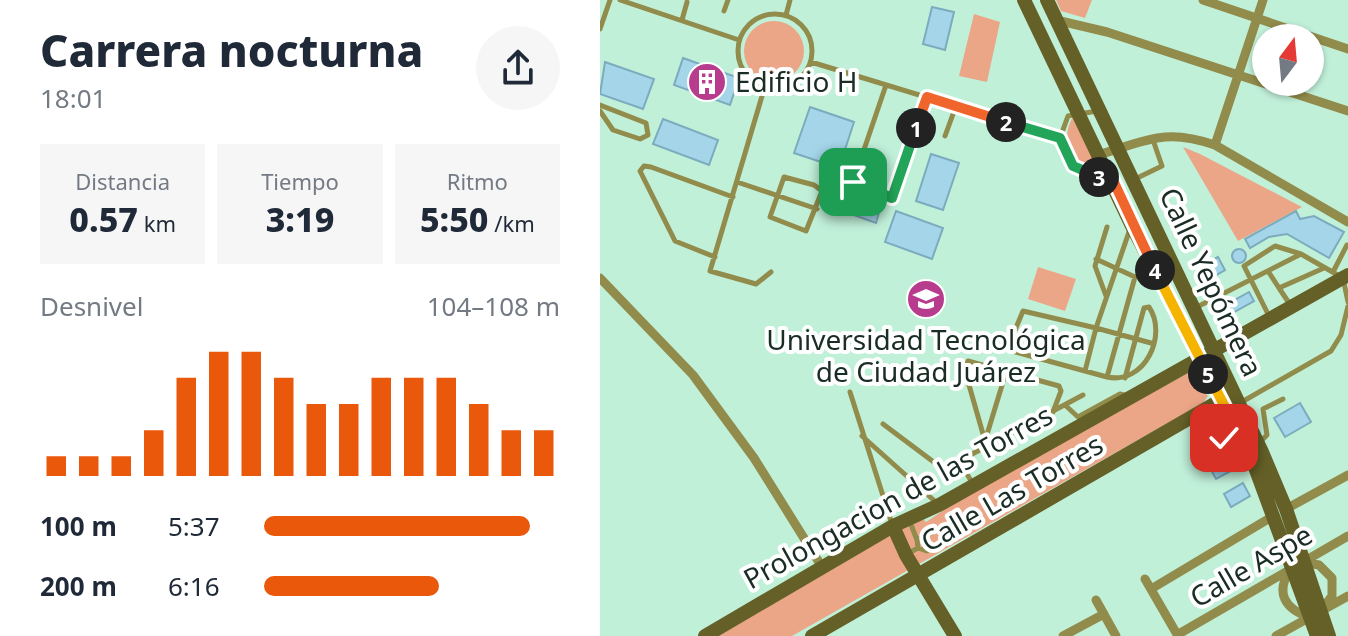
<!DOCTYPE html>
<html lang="es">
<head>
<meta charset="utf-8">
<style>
  body { margin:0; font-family:"Noto Sans",sans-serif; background:#f6f6f7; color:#1f2937; height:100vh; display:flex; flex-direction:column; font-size:30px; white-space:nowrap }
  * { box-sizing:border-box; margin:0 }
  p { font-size:26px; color:#747a83 }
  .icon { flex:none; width:44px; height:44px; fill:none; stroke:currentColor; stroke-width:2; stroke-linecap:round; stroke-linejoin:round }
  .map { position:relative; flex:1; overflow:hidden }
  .side { display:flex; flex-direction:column; background:#fff; width:600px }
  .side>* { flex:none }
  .needle { width:52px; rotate:16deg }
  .buttons { position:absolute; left:652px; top:24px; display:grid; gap:16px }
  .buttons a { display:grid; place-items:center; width:72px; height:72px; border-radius:50%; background:#fff; box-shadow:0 2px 6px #0004; font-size:40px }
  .pin { position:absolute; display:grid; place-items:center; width:68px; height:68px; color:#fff; margin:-34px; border-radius:16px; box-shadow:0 4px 12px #0006 }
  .km { position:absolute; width:40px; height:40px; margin:-20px; border-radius:50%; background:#222; color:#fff; font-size:22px; line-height:40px; text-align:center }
  .round { display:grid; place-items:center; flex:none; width:84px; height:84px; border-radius:42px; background:#f6f6f7 }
  .headline { display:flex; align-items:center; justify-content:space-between; height:136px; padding:0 40px }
  h1 { font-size:44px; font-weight:800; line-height:60px }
  .stats { display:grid; grid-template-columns:repeat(3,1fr); gap:12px; height:136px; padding:8px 40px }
  .stats div { display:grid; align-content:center; border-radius:0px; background:#f6f6f7; text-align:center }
  .stats b { font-size:34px; font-weight:800 }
  .stats small { font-size:22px; font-weight:400 }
  .stats p { font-size:22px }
  .chart { height:224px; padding:16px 40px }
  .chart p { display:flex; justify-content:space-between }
  .chart svg { width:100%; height:144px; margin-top:8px; stroke:#ea580c; stroke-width:6 }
  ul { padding:0 40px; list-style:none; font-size:26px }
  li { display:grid; grid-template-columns:128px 96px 1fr; align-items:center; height:60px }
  li i { height:20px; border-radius:10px; background:#ea580c }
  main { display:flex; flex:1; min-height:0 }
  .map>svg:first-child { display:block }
  .green { fill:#eba688 }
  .building { fill:#a4d5e9; stroke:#7cabbe; stroke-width:2 }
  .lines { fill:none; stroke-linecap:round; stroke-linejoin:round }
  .lane { stroke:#918c4b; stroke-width:5 }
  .street { stroke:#918c4b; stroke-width:9 }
  .secondary { stroke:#656027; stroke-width:14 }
  .split-1-casing { stroke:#fff; stroke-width:16 }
  .split-2-casing { stroke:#fff; stroke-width:16 }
  .split-3-casing { stroke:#fff; stroke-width:16 }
  .split-4-casing { stroke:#fff; stroke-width:16 }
  .split-5-casing { stroke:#fff; stroke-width:16 }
  .split-6-casing { stroke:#fff; stroke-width:16 }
  .split-1 { stroke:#22a559; stroke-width:10 }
  .split-2 { stroke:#f0652b; stroke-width:10 }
  .split-3 { stroke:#22a559; stroke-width:10 }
  .split-4 { stroke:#f0652b; stroke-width:10 }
  .split-5 { stroke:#f5b400; stroke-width:10 }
  .split-6 { stroke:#f5b400; stroke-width:10 }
  .labels { text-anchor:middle; stroke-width:8; stroke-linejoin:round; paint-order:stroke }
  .poi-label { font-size:28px; fill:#1a2d24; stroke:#fff; text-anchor:start }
  .street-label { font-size:28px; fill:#1a2d24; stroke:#fff }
</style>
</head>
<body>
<main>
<section class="side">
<div class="headline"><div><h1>Carrera nocturna</h1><p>18:01</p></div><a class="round"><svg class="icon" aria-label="share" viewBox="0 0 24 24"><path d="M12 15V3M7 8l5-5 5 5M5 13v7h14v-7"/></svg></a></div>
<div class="stats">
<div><p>Distancia</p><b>0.57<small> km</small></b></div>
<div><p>Tiempo</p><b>3:19</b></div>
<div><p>Ritmo</p><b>5:50<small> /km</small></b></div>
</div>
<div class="chart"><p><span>Desnivel</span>104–108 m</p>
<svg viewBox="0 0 160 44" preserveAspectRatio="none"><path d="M5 44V38M15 44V38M25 44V38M35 44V30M45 44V14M55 44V6M65 44V6M75 44V14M85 44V22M95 44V22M105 44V14M115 44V14M125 44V14M135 44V22M145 44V30M155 44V30"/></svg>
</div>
<ul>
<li><b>100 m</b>5:37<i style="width:90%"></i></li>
<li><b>200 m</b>6:16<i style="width:59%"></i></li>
</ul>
</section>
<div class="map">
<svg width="748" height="636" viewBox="0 0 748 636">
  <rect width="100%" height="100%" fill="#c1f0d9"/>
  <path class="green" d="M456,0H492L485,18L461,11Z
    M374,14L400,22L387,82L359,76Z
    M144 51a30 30 0 1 1 60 0a30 30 0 1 1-60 0Z
    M474,115L500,170L486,169C467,154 461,136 474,115Z
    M583,147L600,154L702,207L638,241Z
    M438,267L476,279L465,311L428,299Z
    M588,373L608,396L603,403L192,636H106L321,517L326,522L383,484Z"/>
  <path class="building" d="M332,7L354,12L345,50L323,44Z
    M83,58L139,78L130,105L74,85Z
    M5,62L54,79L43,109L0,94Z
    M210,107L254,122L239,168L194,153Z
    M63,119L118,140L109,165L53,144Z
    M331,154L359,163L343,210L316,201Z
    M250,199L280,209L276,223L245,212Z
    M296,211L343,228L332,259L285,242Z
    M696,211L700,219L714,216L744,232L729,258L687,234L669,237L650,248L645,239Z
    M632 256a7 7 0 1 1 14 0a7 7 0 1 1-14 0Z
    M618,257L625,270L611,278L604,265Z
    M649,292L654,301L629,315L624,306Z
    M700,403L711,422L685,437L674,418Z
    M603,455L642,465L616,479Z
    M643,483L650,496L631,507L624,494Z"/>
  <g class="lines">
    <path class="lane" d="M20,0L139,40
      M124,11L128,0
      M138 51a37 37 0 1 1 74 0a37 37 0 1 1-74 0Z
      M186,15L190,0
      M82,20L87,2
      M0,29L10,0
      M211,62L460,138
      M286,85L253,182L292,198L327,97
      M165,86L110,271L156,284L171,272
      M0,105L46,123L48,135L40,139L13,130L0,111
      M497,111L468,116L460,138C466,163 481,179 508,177
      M345,136L356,106
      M184,177L214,185L222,191L206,231L170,217Z
      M535,179L562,166L553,140
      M137,182L217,209
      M530,229L496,328L551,343
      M115,257L75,241L40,171L44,166L51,167L133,197
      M668,271L679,288
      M733,272L747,245
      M506,296L495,266L507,227
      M691,306L679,288L724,268
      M595,308L701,254L743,278L748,302
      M423,311L496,328L485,371L412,351L410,342Z
      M670,318L644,266L675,246L701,254
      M485,371L507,377L535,277L496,259
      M507,377C545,385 568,335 549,307L544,308L525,378
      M250,392L292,524
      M640,403L731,351L741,335L748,306
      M465,405L478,417L520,394L528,396
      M596,419C607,434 620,442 638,436
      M283,424L339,466L359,461
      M262,436L338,504
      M385,441L365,371L368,361L459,386L461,391L453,412
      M385,441L407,369
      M659,443L667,435L663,409L683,399
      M373,484L359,461L483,395
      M310,522L317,540
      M307,554L318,548L317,540L341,528L349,535L327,551L318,548"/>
    <path class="street" d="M603,0L748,49
      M456,20L507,32L748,111
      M615,145L663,0
      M501,154C548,140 566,128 615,145L748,222
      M0,278L93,375L154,458L222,567
      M686,509L748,475
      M703,562L719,565L732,578V596L723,608
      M690,570C675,593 685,609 709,617
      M545,579L578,636
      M551,589L675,515
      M496,600L516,636
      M577,635L748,536
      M463,636L504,614
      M676,636L748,596"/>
    <path class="secondary" d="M424,0L531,224L652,459L717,636
      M447,0L662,452L686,509L729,636
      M293,526L306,555L355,636
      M105,636L293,526L339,505L748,275
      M212,636L628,396"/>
  </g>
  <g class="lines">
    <defs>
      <path id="split-1" d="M253,182L292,198L316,128"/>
      <path id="split-2" d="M316,128L327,97L406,122"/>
      <path id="split-3" d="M406,122L460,138L473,166L499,177"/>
      <path id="split-4" d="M499,177L511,176L555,270"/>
      <path id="split-5" d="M555,270L608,374"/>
      <path id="split-6" d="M608,374L640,436L624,438"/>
    </defs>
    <use href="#split-1" class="split-1-casing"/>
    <use href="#split-2" class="split-2-casing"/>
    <use href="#split-3" class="split-3-casing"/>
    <use href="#split-4" class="split-4-casing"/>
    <use href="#split-5" class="split-5-casing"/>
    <use href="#split-6" class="split-6-casing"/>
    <use href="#split-1" class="split-1"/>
    <use href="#split-2" class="split-2"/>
    <use href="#split-3" class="split-3"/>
    <use href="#split-4" class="split-4"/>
    <use href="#split-5" class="split-5"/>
    <use href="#split-6" class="split-6"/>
  </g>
  <defs>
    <symbol id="building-disc" viewBox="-11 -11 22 22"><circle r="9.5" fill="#b83c8d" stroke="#fff"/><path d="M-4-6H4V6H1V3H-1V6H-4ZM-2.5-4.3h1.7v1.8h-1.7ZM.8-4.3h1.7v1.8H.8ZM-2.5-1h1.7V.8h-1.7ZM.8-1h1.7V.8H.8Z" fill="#fff"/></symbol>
    <symbol id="university-disc" viewBox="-11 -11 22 22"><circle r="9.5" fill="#b83c8d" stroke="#fff"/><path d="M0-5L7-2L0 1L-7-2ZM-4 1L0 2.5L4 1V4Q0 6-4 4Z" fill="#fff"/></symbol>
  </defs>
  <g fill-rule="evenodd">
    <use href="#building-disc" x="85" y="60" width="44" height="44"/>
    <use href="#university-disc" x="304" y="277" width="44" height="44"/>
  </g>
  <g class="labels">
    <g class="poi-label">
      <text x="135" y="92">Edificio H</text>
      <text x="326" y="350" text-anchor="middle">Universidad Tecnológica<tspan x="326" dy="32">de Ciudad Juárez</tspan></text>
    </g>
    <g class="street-label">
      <text transform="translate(611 282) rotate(65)" y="10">Calle Yepómera</text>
      <text transform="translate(412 493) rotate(-30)" y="10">Calle Las Torres</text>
      <text transform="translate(298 497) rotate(-29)" y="10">Prolongacion de las Torres</text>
      <text transform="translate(651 566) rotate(-30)" y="10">Calle Aspe</text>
    </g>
  </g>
</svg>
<div class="buttons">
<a><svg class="needle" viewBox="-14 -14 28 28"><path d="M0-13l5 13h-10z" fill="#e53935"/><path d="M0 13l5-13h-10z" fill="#747a83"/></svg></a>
</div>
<div class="pin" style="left:253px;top:182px;background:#1e9e55"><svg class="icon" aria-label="arrive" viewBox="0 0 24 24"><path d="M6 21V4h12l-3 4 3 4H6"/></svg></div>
<div class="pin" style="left:624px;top:438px;background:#d93025"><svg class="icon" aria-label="check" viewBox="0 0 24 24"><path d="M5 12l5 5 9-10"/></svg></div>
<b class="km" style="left:316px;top:128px">1</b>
<b class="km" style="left:406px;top:122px">2</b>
<b class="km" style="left:499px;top:177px">3</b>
<b class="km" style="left:555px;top:270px">4</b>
<b class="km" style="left:608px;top:374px">5</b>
</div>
</main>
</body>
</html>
